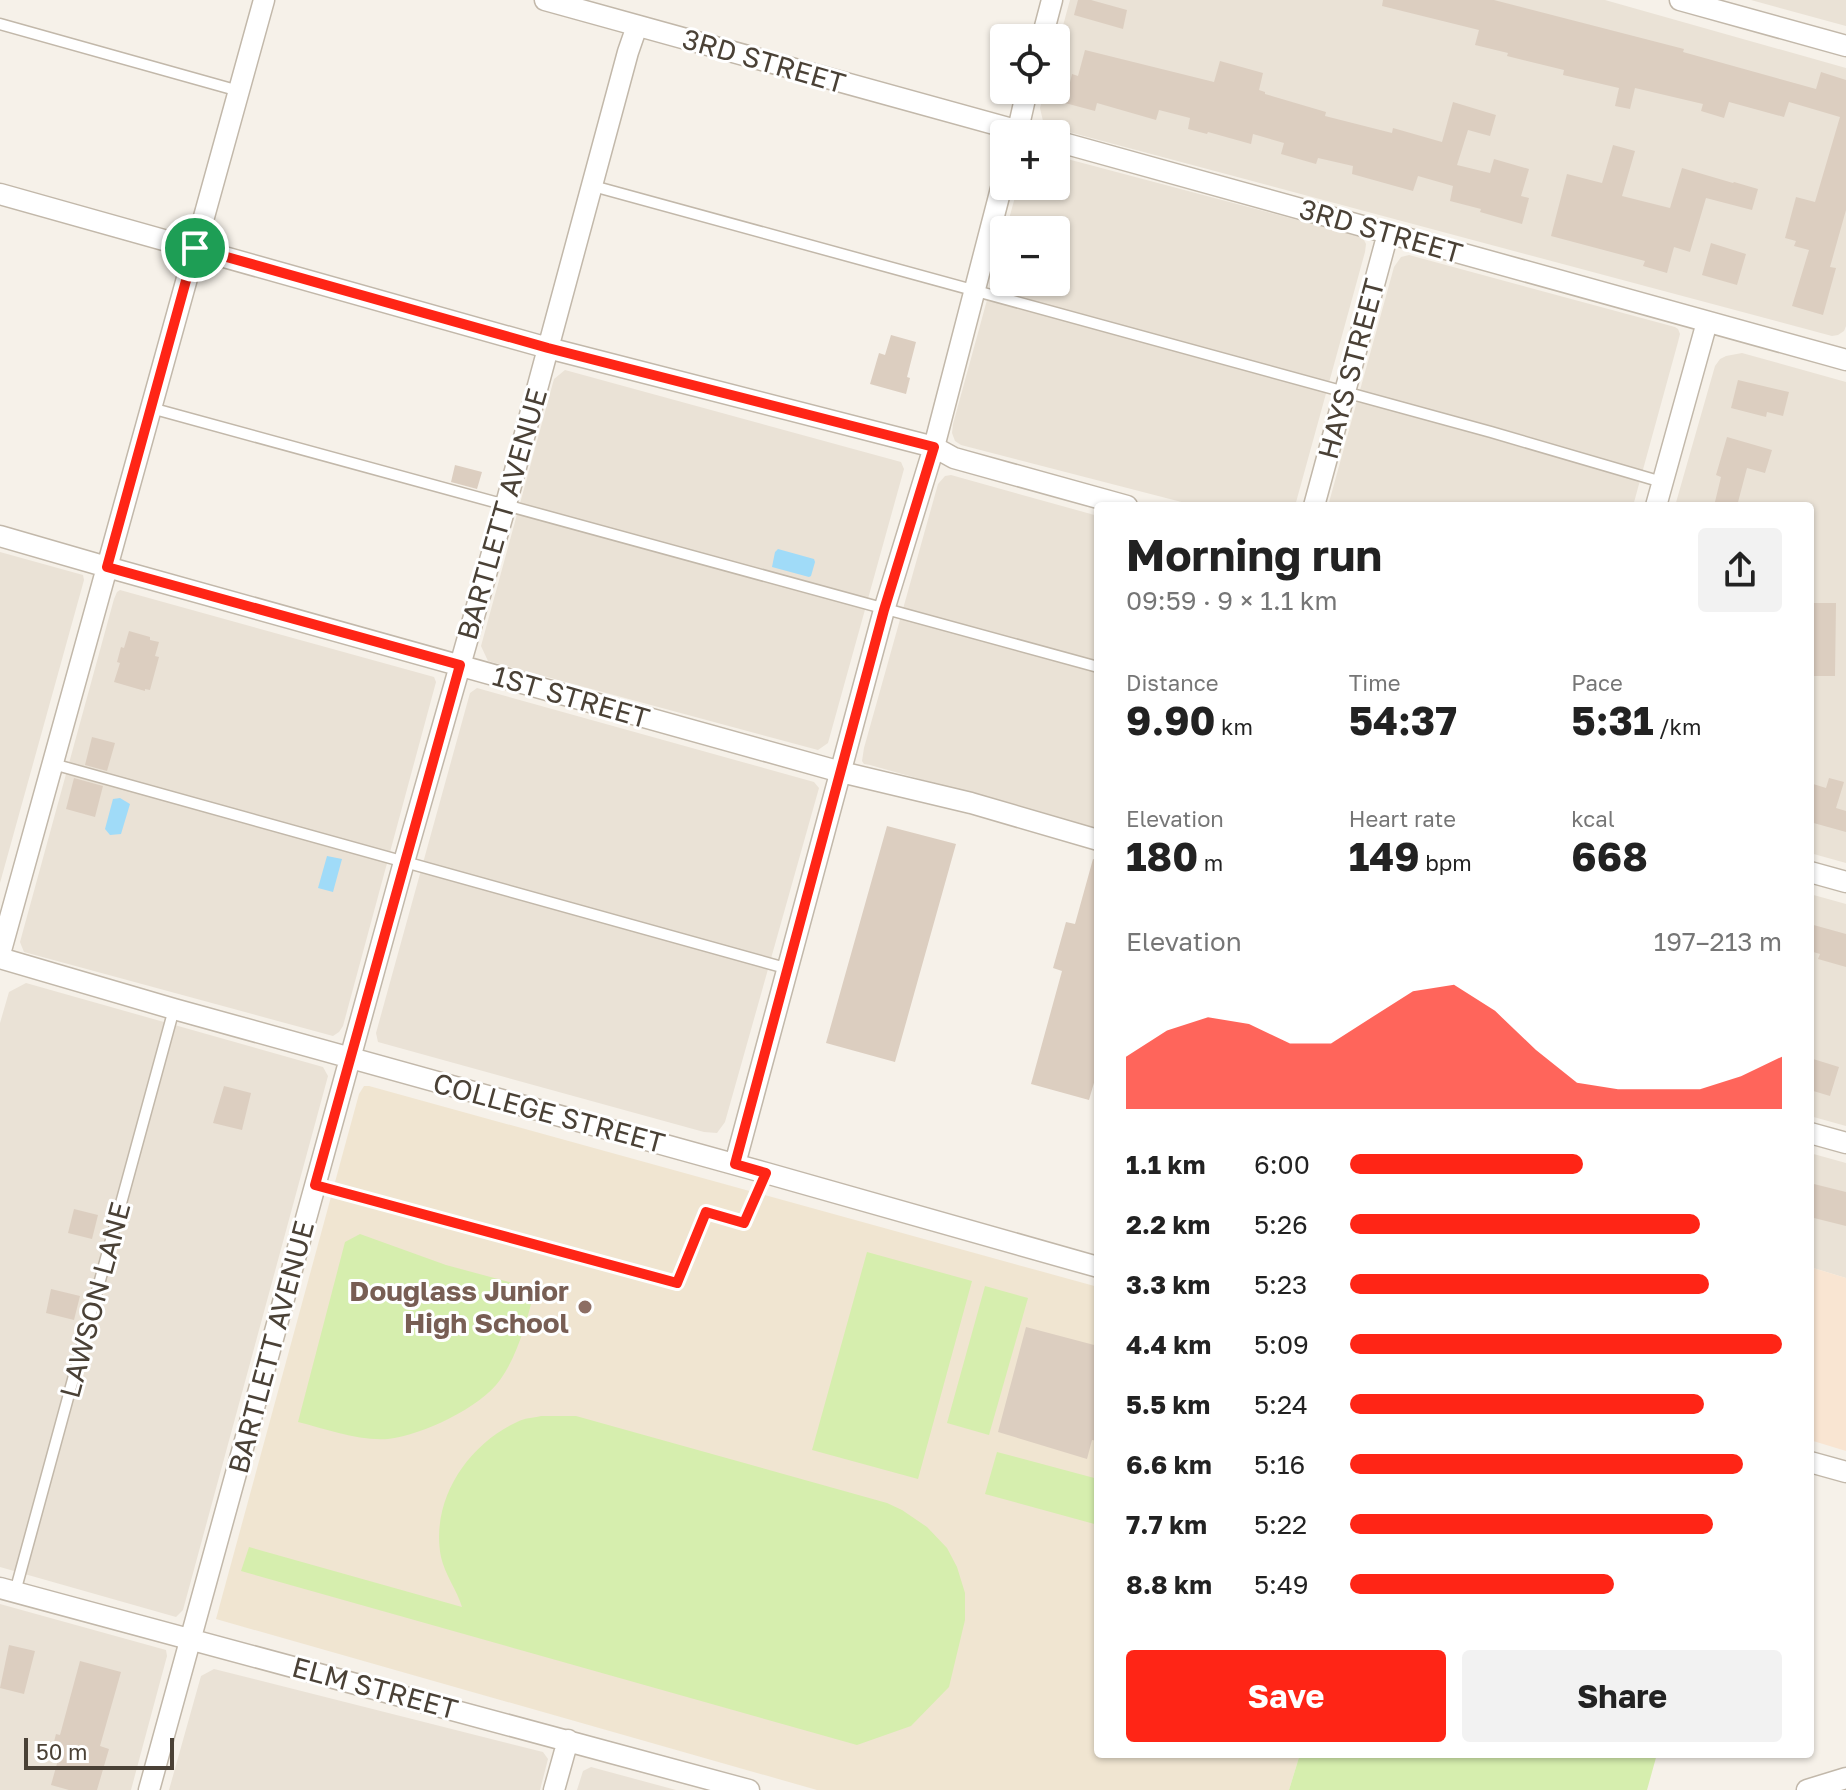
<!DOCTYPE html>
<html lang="en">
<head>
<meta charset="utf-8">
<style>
  body { margin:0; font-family:"Golos Text",sans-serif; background:#f2f2f2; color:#222; height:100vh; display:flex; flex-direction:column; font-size:30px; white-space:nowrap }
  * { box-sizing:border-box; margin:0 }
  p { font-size:26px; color:#767676 }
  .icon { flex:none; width:44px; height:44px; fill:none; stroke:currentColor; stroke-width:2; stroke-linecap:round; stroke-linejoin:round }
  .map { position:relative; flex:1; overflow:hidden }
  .side { position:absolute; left:1094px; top:502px; width:720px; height:1256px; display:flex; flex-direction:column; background:#fff; border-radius:8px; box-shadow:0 2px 6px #0004 }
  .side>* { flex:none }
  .buttons { position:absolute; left:990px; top:24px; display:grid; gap:16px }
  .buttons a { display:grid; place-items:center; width:80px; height:80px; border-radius:8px; background:#fff; box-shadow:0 2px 6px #0004; font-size:40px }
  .scale { position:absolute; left:24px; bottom:20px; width:150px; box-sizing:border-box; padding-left:8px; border:4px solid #4a4136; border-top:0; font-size:22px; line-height:28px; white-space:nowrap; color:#4a4136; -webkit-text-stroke:6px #fff; paint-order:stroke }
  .pin { position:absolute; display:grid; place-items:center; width:68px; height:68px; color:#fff; margin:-34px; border:4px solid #fff; border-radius:50%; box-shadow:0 2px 8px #0007 }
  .round { display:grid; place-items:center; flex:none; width:84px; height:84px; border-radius:8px; background:#f2f2f2 }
  .head { display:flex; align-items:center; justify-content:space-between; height:136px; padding:0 32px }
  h1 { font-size:44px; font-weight:700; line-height:60px }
  .figures { display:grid; grid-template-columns:repeat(3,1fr); gap:12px; height:136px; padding:8px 32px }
  .figures div { display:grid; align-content:center }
  .figures b { font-size:40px; font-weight:700 }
  .figures small { font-size:22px; font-weight:400 }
  .figures p { font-size:22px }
  .chart { height:224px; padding:16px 32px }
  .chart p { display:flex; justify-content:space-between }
  .chart svg { width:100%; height:144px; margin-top:8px; fill:#ff2516; opacity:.7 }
  .button { display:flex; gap:16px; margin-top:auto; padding:16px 32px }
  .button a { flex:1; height:92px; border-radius:8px; background:#ff2516; color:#fff; font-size:32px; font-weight:700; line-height:92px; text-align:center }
  .button a+a { background:#f2f2f2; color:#222 }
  ul { padding:0 32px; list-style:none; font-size:26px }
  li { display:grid; grid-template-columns:128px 96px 1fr; align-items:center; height:60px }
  li i { height:20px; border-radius:10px; background:#ff2516 }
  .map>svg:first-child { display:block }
  .residential { fill:#eae2d6 }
  .commercial { fill:#f9e5d2 }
  .education { fill:#f0e5d1 }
  .green { fill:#d6eeae }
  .water { fill:#a0dbf8 }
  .building { fill:#dccec0 }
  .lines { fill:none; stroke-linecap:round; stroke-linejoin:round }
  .lane-casing { stroke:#c2b8aa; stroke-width:13 }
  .street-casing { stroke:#c2b8aa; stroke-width:23 }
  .lane { stroke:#fff; stroke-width:10 }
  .street { stroke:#fff; stroke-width:20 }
  .route-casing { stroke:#fff; stroke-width:16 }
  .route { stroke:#ff2516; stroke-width:10 }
  .education-dot { fill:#8d6e63; stroke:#fff; stroke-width:3 }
  .labels { text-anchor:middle; stroke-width:6; stroke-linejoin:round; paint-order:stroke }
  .street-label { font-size:28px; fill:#4a4136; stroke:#fff }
  .education-label { font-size:28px; font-weight:bold; fill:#785e54; stroke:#fff; text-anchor:end }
</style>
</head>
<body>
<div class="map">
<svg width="1846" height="1790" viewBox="0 0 1846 1790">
  <rect width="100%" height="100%" fill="#f6f1e9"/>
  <path class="residential" d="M1070,0H1605L1846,68V326L1844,331L1838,335L1832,336L1050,127L1043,121L1040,108L1045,90H1056V51Z
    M1751,0H1846V26Z
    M1056,156L1358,236L1364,240L1366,244L1365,252L1295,506H1197L961,445L955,441L952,433L953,424L1004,238V282H1056V230H1006L1018,186H1056Z
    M1409,255L1675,327L1678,329L1680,334L1678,342L1633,506H1328L1394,267L1401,257Z
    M1742,353L1846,382V863L1810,853V506H1675L1715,366L1720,359L1726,356Z
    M565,370L901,462L904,469L828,743L818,750L488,661L481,646L554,379Z
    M951,475L1098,516V829L870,765L864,764L862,761L864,748L938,484L945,476Z
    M0,552L83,575L84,580L0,883Z
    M120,590L434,677L436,682L343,1026L339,1032L333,1036L24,952L20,942L114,599L117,592Z
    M477,688L814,782L819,788L725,1122L717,1133L704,1132L378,1042L376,1033L470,693Z
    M1810,894L1846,904V1126L1810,1116Z
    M26,983L323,1067L328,1076L183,1610L176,1617L0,1567V1023L9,992Z
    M1810,1153L1846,1163V1278L1810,1267Z
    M0,1604L166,1650L167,1656L131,1790H0Z
    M214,1669L543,1752L548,1759L540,1790H169L201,1676Z
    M591,1767L676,1790H577L583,1771Z"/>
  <path class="commercial" d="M1810,1267L1846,1278V1451L1810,1440Z"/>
  <path class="education" d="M364,1086H369L1098,1287V1754H1300L1289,1790H817L216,1619L359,1094Z"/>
  <path class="green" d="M360,1234L446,1265L535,1289C527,1320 518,1355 500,1380C480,1408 422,1435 388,1439C358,1441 326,1429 298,1422L345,1242Z
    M867,1252L972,1281L918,1479L812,1450Z
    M985,1286L1028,1298L989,1435L947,1423Z
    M541,1416H576L887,1503L902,1510L927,1527L947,1548L957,1567L965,1593V1620L949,1687L911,1726L857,1745L241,1571L249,1547L462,1607C457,1590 445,1575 441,1557C430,1501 467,1445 517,1422C524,1418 533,1418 541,1416Z
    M997,1452L1098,1479V1525L985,1494Z
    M1300,1754H1657L1647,1790H1289Z"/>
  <path class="water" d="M778,549L814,559L815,562L811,576L809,577L772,567L775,552Z
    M120,798L130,804L121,834L110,835L105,829L113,799Z
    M327,856L342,859L333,892L318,888Z"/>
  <path class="building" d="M1078,0H1091L1127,10L1123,29L1074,15Z
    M1383,0H1494L1684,49L1683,52L1816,89L1821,72L1846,80V210L1830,267L1836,268L1823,315L1792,306L1809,250L1794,246L1796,241L1785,238L1796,197L1815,202L1840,117L1789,102L1784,117L1729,102L1724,118L1701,111L1703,104L1635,88L1630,109L1615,106L1619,88L1563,75L1564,70L1507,56L1508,53L1475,45L1479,30L1382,6Z
    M1085,50L1214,82L1220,61L1263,73L1259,90L1265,92V94L1326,112L1325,116L1392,133L1393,128L1442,142L1453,102L1496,115L1490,136L1468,130L1457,165L1490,173L1494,159L1529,169L1521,196L1529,198L1522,224L1480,212L1481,209L1450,201L1453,186L1418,176L1413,191L1352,174L1353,166L1318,158L1316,164L1281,154L1284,143L1253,134L1251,144L1208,132L1207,134L1188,129L1190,118L1159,110L1156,120L1097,103L1095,111L1065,103L1072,74L1078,76Z
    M1613,145L1635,151L1622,196L1670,208L1682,168L1733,183L1734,182L1758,189L1752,210L1706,198L1690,252L1674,247L1667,273L1643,266L1645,261L1551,236L1567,174L1602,183Z
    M1711,243L1746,254L1737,285L1702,275Z
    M891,335L916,342L907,377L910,378L906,394L870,384L879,353L885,355Z
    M1738,380L1789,392L1783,416L1767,412L1766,417L1731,408Z
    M1727,437L1772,450L1765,473L1747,468L1737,506H1714L1721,477L1716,475Z
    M455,465L482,472L477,489L451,482Z
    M1810,603H1836L1835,676H1810Z
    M129,631L150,637V640L159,642L155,656L159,657L150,690L145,689V691L114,682L120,663L117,662L121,647L124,648Z
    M92,737L115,743L107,771L85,765Z
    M74,778L103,786L95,817L66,809Z
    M1829,778L1844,782L1836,808L1846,811V832L1810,822V783L1826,788Z
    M887,826L956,844L895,1062L826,1043Z
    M1093,859L1098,860V1069L1089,1100L1031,1084L1062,971L1053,968L1066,922L1075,924Z
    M1810,924L1846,934V967L1818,959L1820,954L1810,951Z
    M1810,1058L1839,1067L1830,1096L1810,1090Z
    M224,1086L251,1093L242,1130L213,1123Z
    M1814,1184L1846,1192V1226L1810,1217V1199Z
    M74,1209L98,1215L92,1239L68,1233Z
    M51,1289L80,1296L74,1320L46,1313Z
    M1026,1327L1098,1346V1441L1092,1440L1087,1459L998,1432Z
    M9,1645L35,1651L24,1694L0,1688Z
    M80,1661L121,1672L100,1746L109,1749L97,1790H69L51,1785L58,1760L50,1757L56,1734L60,1735Z"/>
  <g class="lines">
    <defs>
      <path id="lane" d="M0,24L239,91
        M593,186L1491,432L1662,482
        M151,408L1098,667
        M53,764L789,969
        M315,1185L677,1283L706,1212L744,1223L766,1173
        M15,1592L174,1009"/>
      <path id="street" d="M545,0L1030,134
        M1680,0L1846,46
        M1042,38L1052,0
        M1017,134L1027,90
        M1056,141L1846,360
        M0,194L548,348L934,447L954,458L1127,506
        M1314,506L1388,233
        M1656,506L1707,322
        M0,536L107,567L841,772L971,803L1098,840
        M1810,872L1846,882
        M0,954L264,0
        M0,958L174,1009L766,1173L1098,1267
        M1810,1133L1846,1143
        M735,1164L884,610L934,447L1004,177
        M1810,1462L1846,1472
        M0,1588L749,1790
        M149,1790L404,862L506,504L628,52L637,26
        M554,1790L568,1740
        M1807,1790L1846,1778"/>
    </defs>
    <use href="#lane" class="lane-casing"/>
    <use href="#street" class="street-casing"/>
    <use href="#lane" class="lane"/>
    <use href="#street" class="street"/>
  </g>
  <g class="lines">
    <defs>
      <path id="route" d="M195,248L548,348L934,447L884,610L735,1164L766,1173L744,1223L706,1212L677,1283L315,1185L460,665L107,567Z"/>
    </defs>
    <use href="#route" class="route-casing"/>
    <use href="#route" class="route"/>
  </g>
  <circle class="education-dot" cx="585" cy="1307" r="8"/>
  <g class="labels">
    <g class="street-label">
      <text transform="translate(764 61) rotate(16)" y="10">3RD STREET</text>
      <text transform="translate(1381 231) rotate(16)" y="10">3RD STREET</text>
      <text transform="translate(1351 369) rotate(-75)" y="10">HAYS STREET</text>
      <text transform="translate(502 514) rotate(-74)" y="10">BARTLETT AVENUE</text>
      <text transform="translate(571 697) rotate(16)" y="10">1ST STREET</text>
      <text transform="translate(549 1113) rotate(15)" y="10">COLLEGE STREET</text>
      <text transform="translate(95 1300) rotate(-75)" y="10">LAWSON LANE</text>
      <text transform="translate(271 1347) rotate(-75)" y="10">BARTLETT AVENUE</text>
      <text transform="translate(375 1688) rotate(15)" y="10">ELM STREET</text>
    </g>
    <g class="education-label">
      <text x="569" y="1301">Douglass Junior<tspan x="569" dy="32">High School</tspan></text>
    </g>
  </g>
</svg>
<div class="buttons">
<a><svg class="icon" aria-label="locate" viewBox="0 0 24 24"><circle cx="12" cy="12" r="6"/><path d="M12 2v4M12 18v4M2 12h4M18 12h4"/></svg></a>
<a>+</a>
<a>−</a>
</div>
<div class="scale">50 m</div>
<div class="pin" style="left:195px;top:248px;background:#1e9e55"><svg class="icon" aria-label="arrive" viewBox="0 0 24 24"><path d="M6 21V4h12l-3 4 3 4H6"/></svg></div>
<section class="side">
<div class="head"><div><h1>Morning run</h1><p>09:59 · 9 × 1.1 km</p></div><a class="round"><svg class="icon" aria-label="share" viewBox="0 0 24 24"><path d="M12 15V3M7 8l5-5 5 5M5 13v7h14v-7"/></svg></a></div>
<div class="figures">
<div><p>Distance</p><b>9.90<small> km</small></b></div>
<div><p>Time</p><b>54:37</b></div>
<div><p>Pace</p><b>5:31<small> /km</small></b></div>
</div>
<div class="figures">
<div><p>Elevation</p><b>180<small> m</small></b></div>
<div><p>Heart rate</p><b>149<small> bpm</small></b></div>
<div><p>kcal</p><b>668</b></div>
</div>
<div class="chart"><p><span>Elevation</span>197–213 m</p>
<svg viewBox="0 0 160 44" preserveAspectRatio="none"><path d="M0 44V28L10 20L20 16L30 18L40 24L50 24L60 16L70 8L80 6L90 14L100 26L110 36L120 38L130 38L140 38L150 34L160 28V44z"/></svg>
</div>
<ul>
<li><b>1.1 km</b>6:00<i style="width:54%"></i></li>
<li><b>2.2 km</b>5:26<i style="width:81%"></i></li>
<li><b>3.3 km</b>5:23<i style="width:83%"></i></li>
<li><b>4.4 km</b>5:09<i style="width:100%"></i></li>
<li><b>5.5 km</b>5:24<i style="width:82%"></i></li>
<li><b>6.6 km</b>5:16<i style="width:91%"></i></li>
<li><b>7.7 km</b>5:22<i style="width:84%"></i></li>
<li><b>8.8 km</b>5:49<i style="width:61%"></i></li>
</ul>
<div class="button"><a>Save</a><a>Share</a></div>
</section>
</div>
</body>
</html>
